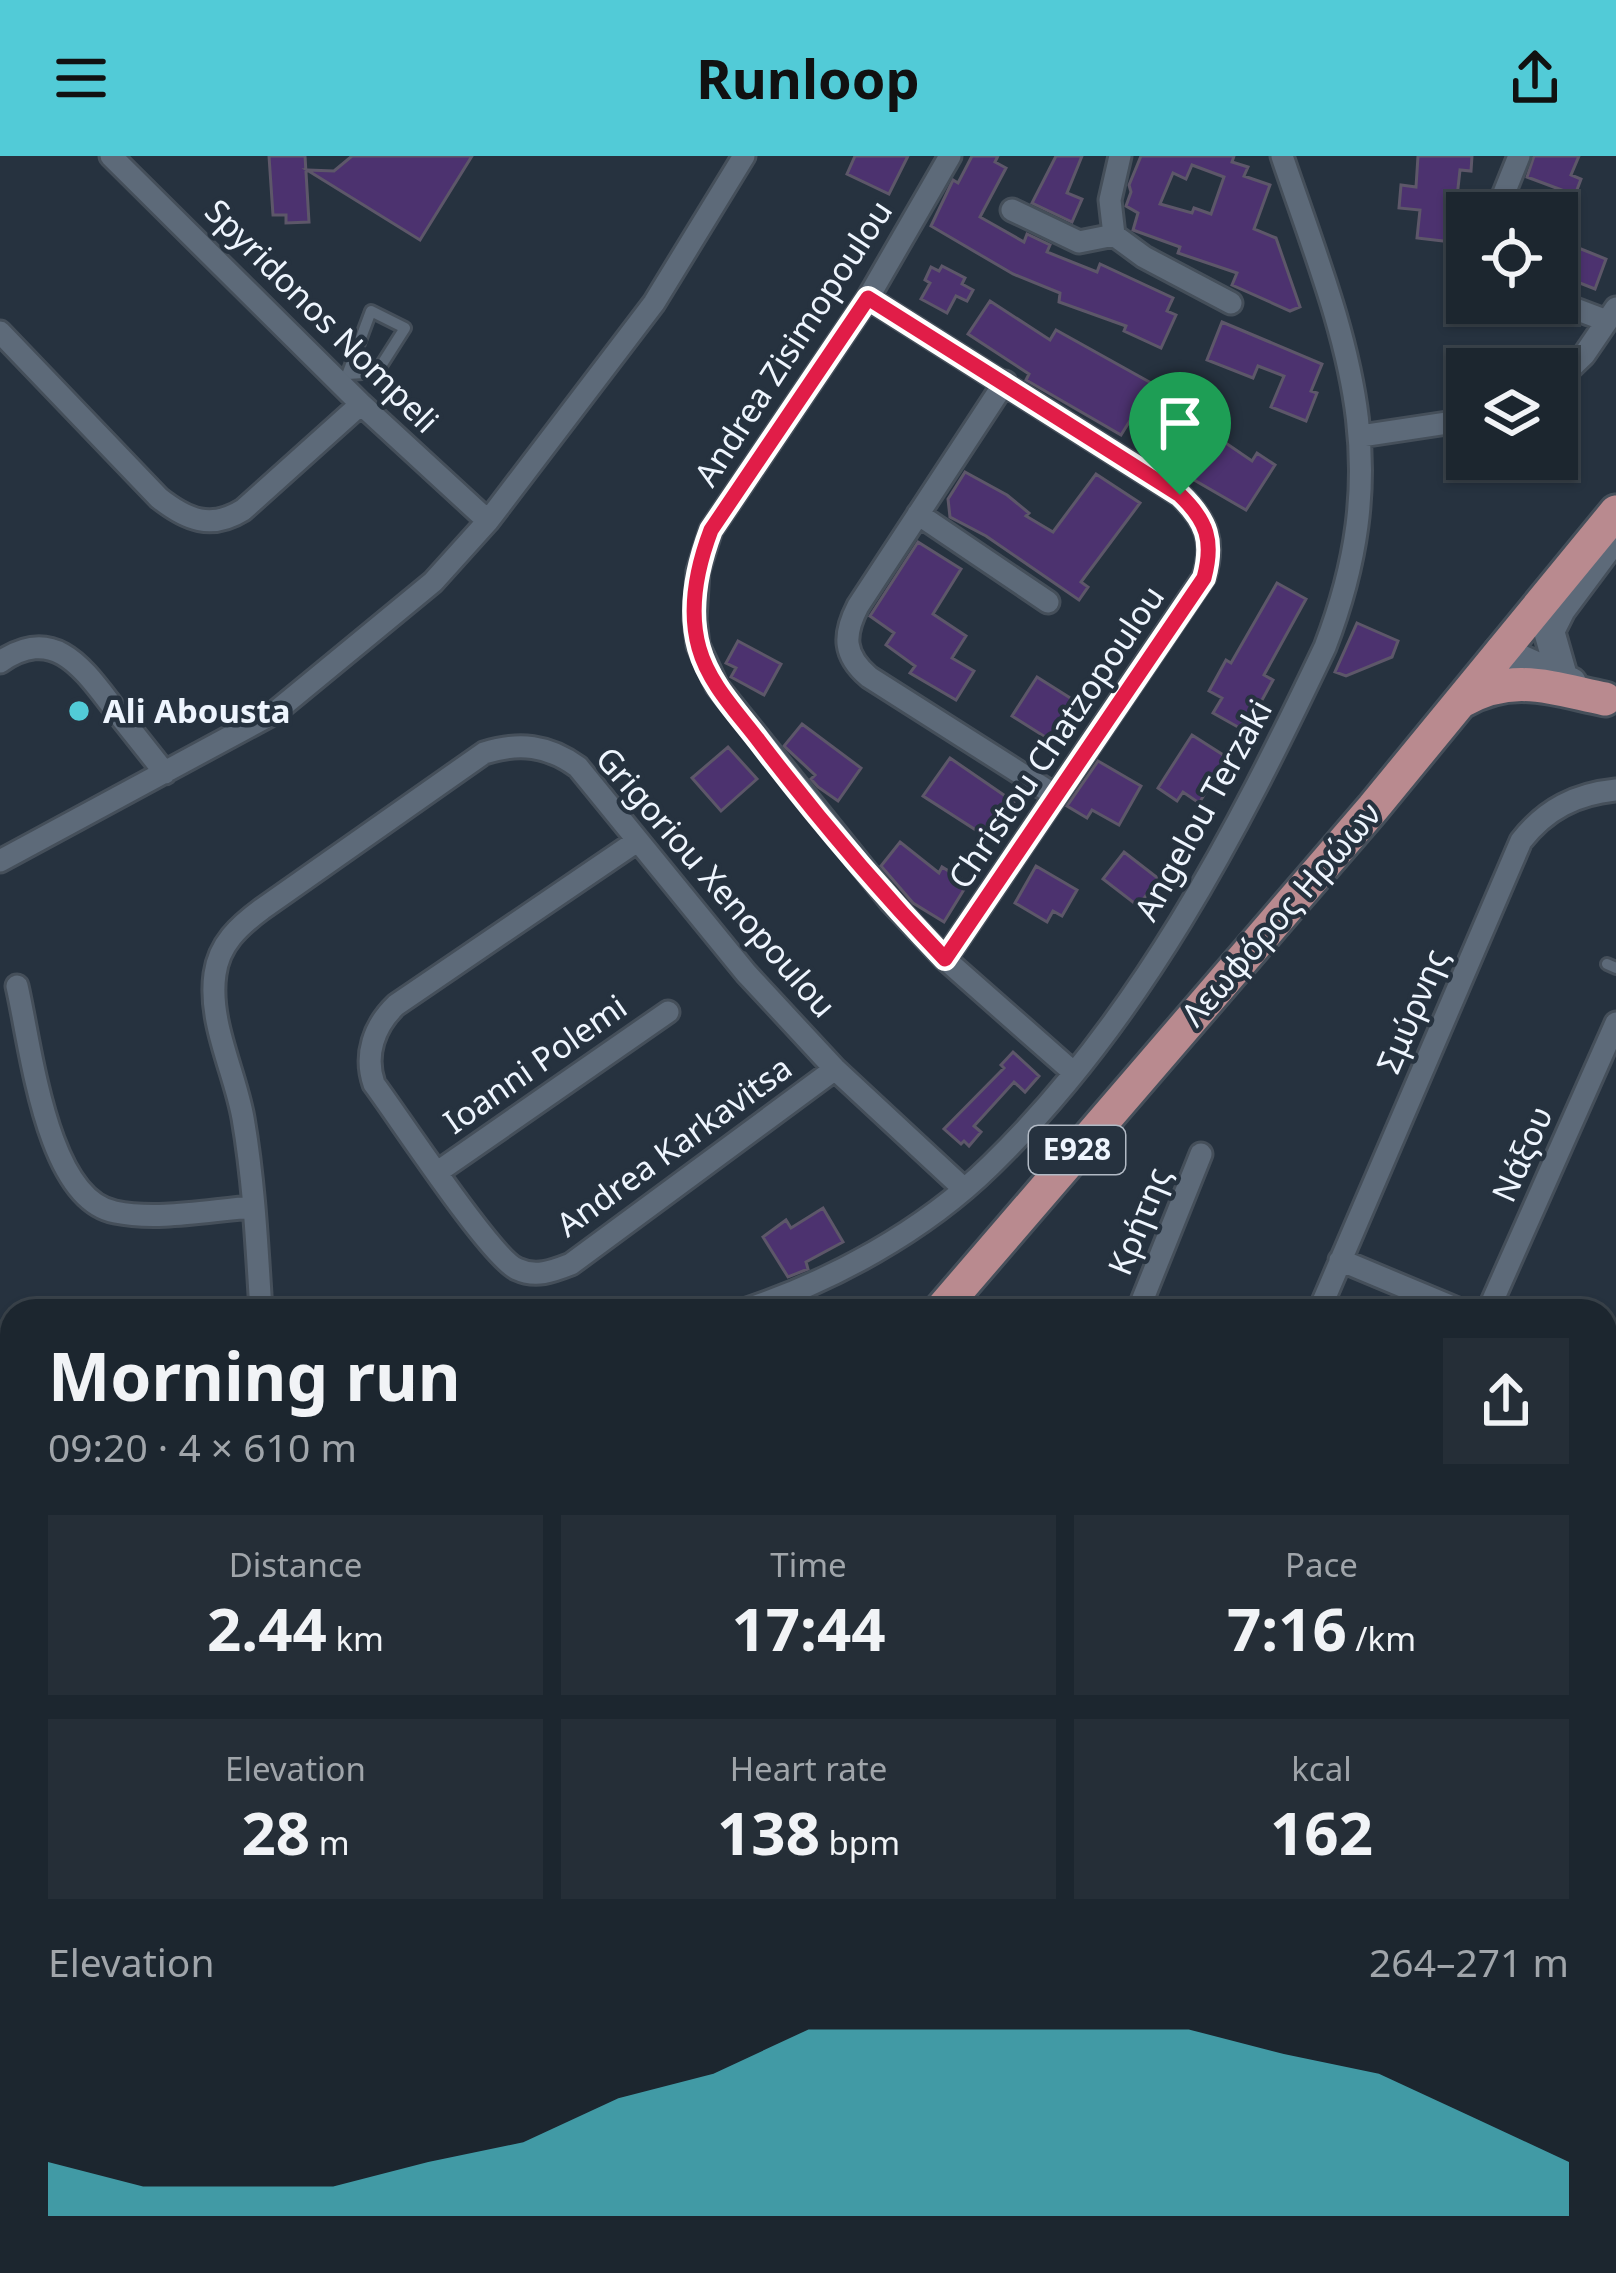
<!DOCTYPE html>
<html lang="en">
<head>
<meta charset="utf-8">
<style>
  body { margin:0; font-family:"Noto Sans",sans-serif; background:#252e37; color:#f1f3f6; height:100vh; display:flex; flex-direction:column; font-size:45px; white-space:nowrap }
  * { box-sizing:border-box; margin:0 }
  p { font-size:39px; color:#a0a5aa }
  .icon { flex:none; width:66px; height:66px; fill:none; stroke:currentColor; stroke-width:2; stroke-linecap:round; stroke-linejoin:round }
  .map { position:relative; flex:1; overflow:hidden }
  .details { position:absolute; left:0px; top:1143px; width:1617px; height:975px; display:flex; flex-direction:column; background:#1c262f; border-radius:36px 36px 0 0; box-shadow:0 3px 9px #0004,0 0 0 3px #3a434b }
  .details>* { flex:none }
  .controls { position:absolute; left:1446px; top:36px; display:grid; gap:24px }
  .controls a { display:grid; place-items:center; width:132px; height:132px; border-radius:0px; background:#1c262f; box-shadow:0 3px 9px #0004,0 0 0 3px #3a434b; font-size:60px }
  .pin { position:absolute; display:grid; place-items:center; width:102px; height:102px; color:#fff; margin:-123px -51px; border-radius:50% 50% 50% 0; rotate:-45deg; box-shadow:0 0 12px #0007 }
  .pin .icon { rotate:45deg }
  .round { display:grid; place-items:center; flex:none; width:126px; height:126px; border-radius:0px; background:#252e37 }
  .headline { display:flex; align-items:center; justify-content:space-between; height:204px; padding:0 48px }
  h1 { font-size:66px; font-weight:700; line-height:90px }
  .figures { display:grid; grid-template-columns:repeat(3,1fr); gap:18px; height:204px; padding:12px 48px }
  .figures div { display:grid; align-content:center; border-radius:0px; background:#252e37; text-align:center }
  .figures b { font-size:60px; font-weight:700 }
  .figures small { font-size:33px; font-weight:400 }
  .figures p { font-size:33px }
  .chart { height:336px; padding:24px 48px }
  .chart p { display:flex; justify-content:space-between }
  .chart svg { width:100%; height:216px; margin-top:12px; fill:#52cbd7; opacity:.7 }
  header { display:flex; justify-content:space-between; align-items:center; height:156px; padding:0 48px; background:#52cbd7; color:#111; font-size:54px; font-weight:700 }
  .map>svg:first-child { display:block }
  .building { fill:#4c326f; stroke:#5d5769; stroke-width:3; fill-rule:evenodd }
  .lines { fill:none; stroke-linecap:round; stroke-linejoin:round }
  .service-casing { stroke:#454f5a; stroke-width:16 }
  .minor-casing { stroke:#454f5a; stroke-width:27 }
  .tertiary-casing { stroke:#454f5a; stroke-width:33 }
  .secondary-casing { stroke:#454f5a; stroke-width:36 }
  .primary-casing { stroke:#454f5a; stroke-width:39 }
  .service { stroke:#5d6a79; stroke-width:10 }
  .minor { stroke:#5d6a79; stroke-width:21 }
  .tertiary { stroke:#5d6a79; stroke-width:27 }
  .secondary { stroke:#5d6a79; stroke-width:30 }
  .primary { stroke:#b98a8f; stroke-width:33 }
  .route-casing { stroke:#fff; stroke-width:24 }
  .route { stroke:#e11d48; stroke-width:15 }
  .poi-dot { fill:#52cbd7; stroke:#26323f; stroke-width:4.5 }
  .labels { text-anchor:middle; stroke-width:9; stroke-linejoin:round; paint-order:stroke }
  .shield { fill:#26323f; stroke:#b2bac5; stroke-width:3 }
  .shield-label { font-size:30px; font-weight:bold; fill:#eef5fe }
  .street-label { font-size:33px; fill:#eef5fe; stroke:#26323f }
  .poi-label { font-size:33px; font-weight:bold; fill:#eef5fe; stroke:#26323f; text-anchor:start }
</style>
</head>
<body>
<header><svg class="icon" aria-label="menu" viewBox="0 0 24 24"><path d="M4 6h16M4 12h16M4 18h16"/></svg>Runloop<svg class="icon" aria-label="share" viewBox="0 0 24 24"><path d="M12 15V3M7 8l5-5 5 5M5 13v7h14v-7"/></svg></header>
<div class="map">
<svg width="1616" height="2117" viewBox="0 0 1616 2117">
  <rect width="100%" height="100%" fill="#26323f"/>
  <path class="building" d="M269,0H305L309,66L286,67V59H273Z
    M352,0H472L420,84L307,14L334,15Z
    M855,0H908L889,38L847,18Z
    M972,0H998L995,6L1006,12L980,61L1024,86L1027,78L1050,89L1047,96L1097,116L1100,108L1173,142L1167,155L1176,159L1161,192L1124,175L1126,170L1059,146L1060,137L1013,118L931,70L953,24L958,27Z
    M1056,0H1082L1067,37L1082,43L1072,66L1032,47Z
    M1141,0H1234L1232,6L1248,11L1244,20L1270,29L1254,73L1276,82L1300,151L1290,155L1232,129L1237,117L1178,97L1180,91L1133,74L1138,57L1126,50L1131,36L1129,29ZM1192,9L1224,21L1211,58L1194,52L1192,57L1160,48L1173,17L1186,23Z
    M1418,0H1472L1471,15L1460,14L1452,86L1417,82L1420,54L1399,52L1401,29L1416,31Z
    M1534,0H1579L1571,19L1581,23L1575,39L1527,21Z
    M1561,85L1606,103L1595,133L1557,118Z
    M942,110L965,122L962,128L973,134L967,145L956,140L947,157L921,143L930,127L925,124L931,111L939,115Z
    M990,145L1050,184L1056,174L1153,228L1121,279L1026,224L1029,218L968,178Z
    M1222,166L1322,208L1311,235L1317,237L1306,265L1271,251L1284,220L1258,210L1253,222L1207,204Z
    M1198,268L1252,305L1257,297L1275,309L1246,354L1170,310Z
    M965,316L1007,339L1029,357L1026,360L1053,376L1096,318L1140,347L1081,426L1088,431L1079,444L986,380L950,361L948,343Z
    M918,386L961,413L933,458L966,480L952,502L974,515L956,544L910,517L915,510L886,489L894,477L870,460Z
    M1277,427L1306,443L1264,519L1273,524L1245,575L1213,557L1222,542L1209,535L1226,504L1231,507Z
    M1357,467L1398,485L1392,501L1346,520L1335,516Z
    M738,485L781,508L764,539L731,521L736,512L726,507Z
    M1037,521L1075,545L1050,584L1012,560Z
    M802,568L861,612L838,645L818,631L811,623L815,619L784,590Z
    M1192,579L1228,602L1199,647L1183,636L1177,645L1158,632Z
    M728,591L757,623L721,655L692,622Z
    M950,602L1014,646L993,685L923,640Z
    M1098,605L1141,630L1119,669L1092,654L1087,662L1067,650Z
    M900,686L939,717L942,711L968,727L944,766L913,747L881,710Z
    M1124,696L1159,723L1138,750L1103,723Z
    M1036,710L1077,734L1062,760L1053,755L1047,766L1015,747Z
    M1013,896L1039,920L1025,936L1014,926L974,970L981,976L969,990L964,985L961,988L944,973L1004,912L1001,909Z
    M823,1052L843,1086L806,1106L808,1113L788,1121L763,1081L786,1064L791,1072Z"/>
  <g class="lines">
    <defs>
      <path id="service" d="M343,230L371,155L405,172L377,216L348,218
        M1607,808L1616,812
        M0,1653L12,1645"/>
      <path id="minor" d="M111,0L361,248L488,365
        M950,0L868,142L711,374L698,415L695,463L698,489L717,530L891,746L945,803L1073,916
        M1120,0L1110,44L1114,79L1144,101L1231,147
        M1012,54L1079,86L1114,79
        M1496,57L1519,0
        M868,142L1180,339C1207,365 1215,386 1204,421L945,803
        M1557,146L1607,165
        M0,176L159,342C187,364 211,374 243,354L361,248
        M1557,225L1584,199L1616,152
        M1005,226L858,450C843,479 843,499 869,521L1056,640
        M1361,280L1467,264
        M918,358L1048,446
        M0,506C54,469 82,511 113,551C130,573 148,595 165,617
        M637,685L396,849C374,870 364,899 374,928C398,960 491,1102 517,1113C536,1122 553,1115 571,1108L835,913
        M0,705L274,557L433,426L488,365L654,147L744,0
        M17,830C31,890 46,1043 115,1056C158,1065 210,1054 254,1051
        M439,1015L668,856
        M1340,1104L1462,1155
        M261,1155C257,1091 254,1026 243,962C235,916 208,866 215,818C219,788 239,770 262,753L484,597C519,586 548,589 578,611L746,817L835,913L964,1033
        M741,1155C831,1126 924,1075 991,1009C1140,864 1237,676 1325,491C1399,299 1344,182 1282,0
        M1138,1155L1201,998
        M1319,1155L1521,685C1546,653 1576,638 1616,634
        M1488,1155L1616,867
        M0,1190L12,1194
        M1605,1323L1616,1296
        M0,1547L12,1537
        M1605,1719L1616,1693
        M1605,1776L1616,1781
        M0,1855C20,1920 0,1991 12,2056
        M1605,1964L1616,1969
        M28,2106L32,2117
        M732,2106L748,2117
        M1113,2108L1132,2117
        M533,2117L540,2106
        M1067,2117L1072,2106
        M1518,2117L1520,2106"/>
      <path id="tertiary" d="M256,2106V2117"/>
      <path id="secondary" d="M1500,495L1571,527
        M1563,524L1549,475L1560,453L1616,378"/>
      <path id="primary" d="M1462,545C1513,516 1551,532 1605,543
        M940,1155L1373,652L1616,356
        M0,1610L12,1604"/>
    </defs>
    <use href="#service" class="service-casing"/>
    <use href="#minor" class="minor-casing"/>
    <use href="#tertiary" class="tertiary-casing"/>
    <use href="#secondary" class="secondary-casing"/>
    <use href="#primary" class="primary-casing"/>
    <use href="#service" class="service"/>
    <use href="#minor" class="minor"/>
    <use href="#tertiary" class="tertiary"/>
    <use href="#secondary" class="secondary"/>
    <use href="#primary" class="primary"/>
  </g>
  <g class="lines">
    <defs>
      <path id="route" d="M868,142L1180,339C1207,365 1214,385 1204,422L945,803C879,734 817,661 759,585C737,556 709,528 699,492C688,453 697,411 711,374Z"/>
    </defs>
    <use href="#route" class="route-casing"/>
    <use href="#route" class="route"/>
  </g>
  <circle class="poi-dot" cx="79" cy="555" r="12"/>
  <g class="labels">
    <rect class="shield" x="1029" y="970" width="96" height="48" rx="9"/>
    <g class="shield-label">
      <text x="1077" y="1004">E928</text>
    </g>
    <g class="street-label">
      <text transform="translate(322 160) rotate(45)" y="12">Spyridonos Nompeli</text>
      <text transform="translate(793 187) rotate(-57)" y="12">Andrea Zisimopoulou</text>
      <text transform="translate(1056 581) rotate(-56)" y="12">Christou Chatzopoulou</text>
      <text transform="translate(1203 654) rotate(-61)" y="12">Angelou Terzaki</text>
      <text transform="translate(716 726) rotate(49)" y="12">Grigoriou Xenopoulou</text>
      <text transform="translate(1281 758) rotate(-49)" y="12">Λεωφόρος Ηρώων</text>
      <text transform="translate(1412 855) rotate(-67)" y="12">Σμύρνης</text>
      <text transform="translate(535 908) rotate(-35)" y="12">Ioanni Polemi</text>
      <text transform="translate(674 990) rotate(-36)" y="12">Andrea Karkavitsa</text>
      <text transform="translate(1522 998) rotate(-66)" y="12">Νάξου</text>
      <text transform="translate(1139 1065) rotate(-68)" y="12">Κρήτης</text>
    </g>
    <g class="poi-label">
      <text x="103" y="567">Ali Abousta</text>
    </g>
  </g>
</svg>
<div class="controls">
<a><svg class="icon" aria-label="locate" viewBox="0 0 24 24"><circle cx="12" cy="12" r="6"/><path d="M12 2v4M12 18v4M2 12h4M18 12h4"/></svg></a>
<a><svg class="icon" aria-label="layers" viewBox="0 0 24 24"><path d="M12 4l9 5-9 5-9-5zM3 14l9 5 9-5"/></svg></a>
</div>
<div class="pin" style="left:1180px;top:339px;background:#1e9e55"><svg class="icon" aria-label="arrive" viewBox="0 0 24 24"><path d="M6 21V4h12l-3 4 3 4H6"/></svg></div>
<section class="details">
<div class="headline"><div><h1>Morning run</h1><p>09:20 · 4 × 610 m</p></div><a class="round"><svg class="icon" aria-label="share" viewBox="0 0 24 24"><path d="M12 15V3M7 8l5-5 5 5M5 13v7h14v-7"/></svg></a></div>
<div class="figures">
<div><p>Distance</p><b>2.44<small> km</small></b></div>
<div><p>Time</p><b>17:44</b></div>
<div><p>Pace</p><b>7:16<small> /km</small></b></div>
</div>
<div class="figures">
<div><p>Elevation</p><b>28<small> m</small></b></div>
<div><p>Heart rate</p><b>138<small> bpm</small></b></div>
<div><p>kcal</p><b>162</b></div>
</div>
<div class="chart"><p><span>Elevation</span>264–271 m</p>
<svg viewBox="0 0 160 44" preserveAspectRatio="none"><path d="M0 44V33L10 38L20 38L30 38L40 33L50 29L60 20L70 15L80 6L90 6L100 6L110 6L120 6L130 11L140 15L150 24L160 33V44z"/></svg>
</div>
</section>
</div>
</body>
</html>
